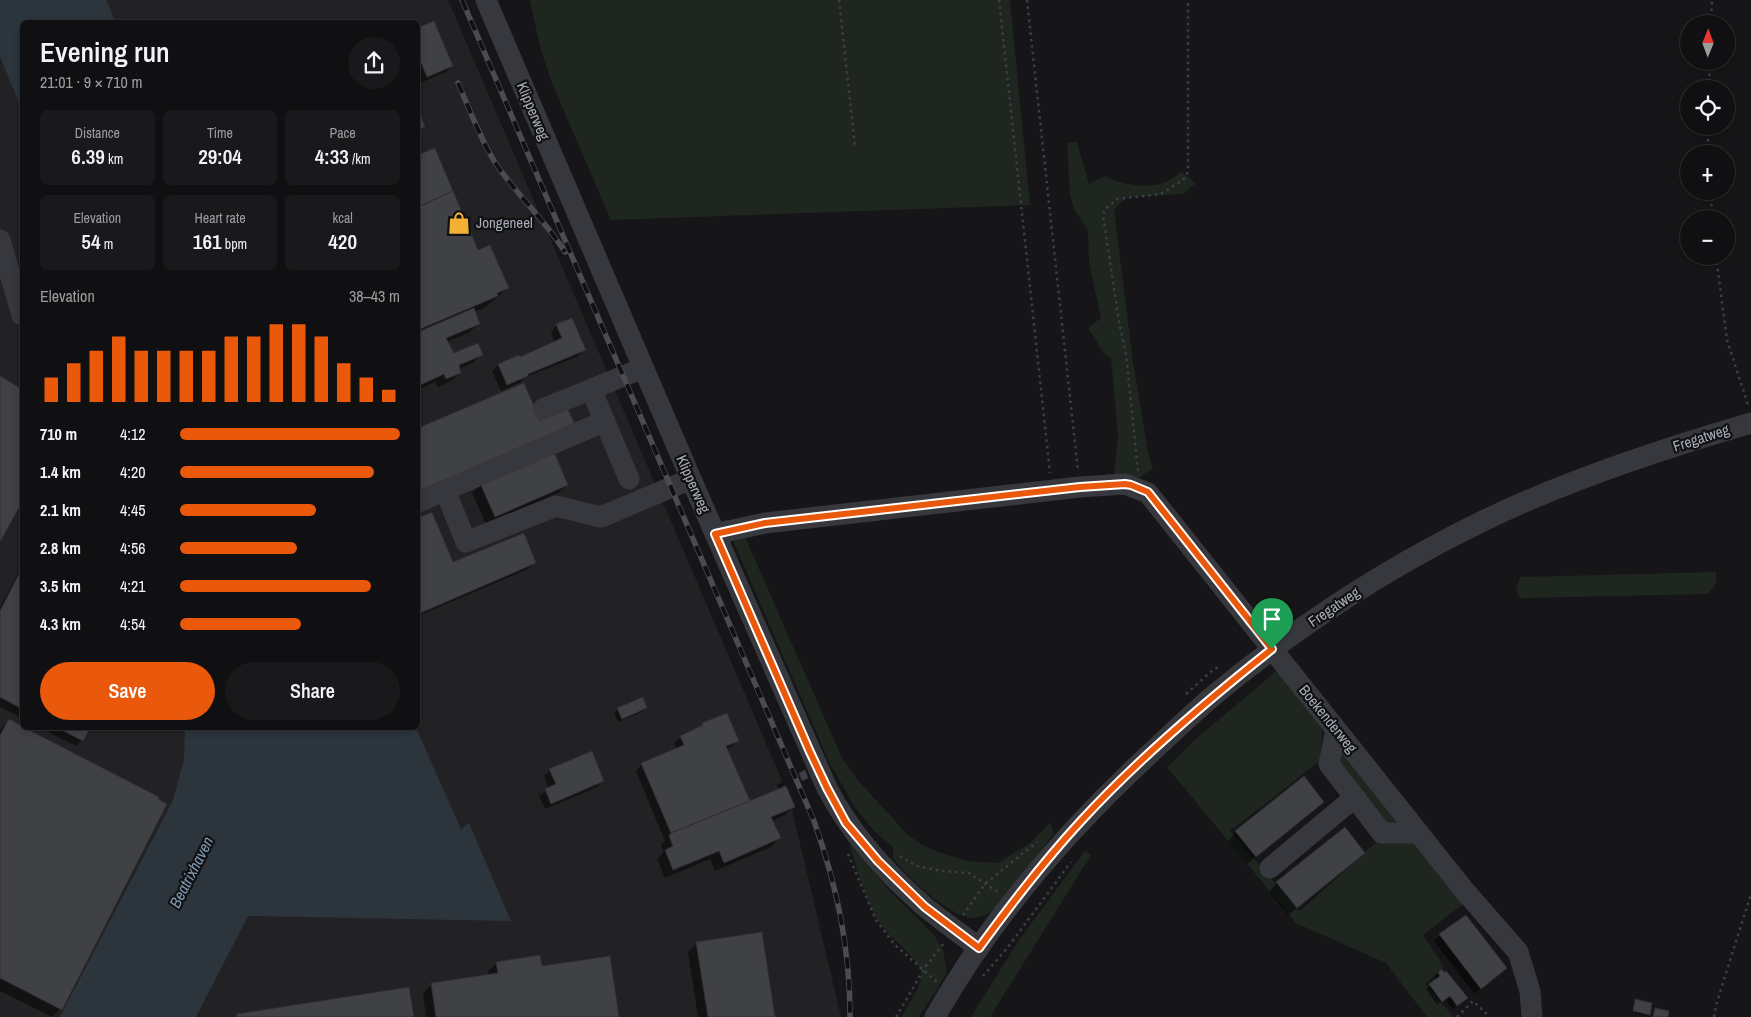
<!DOCTYPE html>
<html lang="en">
<head>
<meta charset="utf-8">
<style>
  body { margin:0; font-family:"Archivo Narrow",sans-serif; background:#19191b; color:#f1f3f6; height:100vh; display:flex; flex-direction:column; font-size:19px; white-space:nowrap }
  * { box-sizing:border-box; margin:0 }
  p { font-size:16px; color:#9c9d9f }
  .icon { flex:none; width:28px; height:28px; fill:none; stroke:currentColor; stroke-width:2; stroke-linecap:round; stroke-linejoin:round }
  .map { position:relative; flex:1; overflow:hidden }
  .panel { position:absolute; left:20px; top:20px; width:400px; height:710px; display:flex; flex-direction:column; background:#101012; border-radius:8px; box-shadow:0 2px 8px #0003,0 0 0 1px #303032 }
  .panel>* { flex:none }
  .needle { width:32px; rotate:1deg }
  .fabs { position:absolute; left:1680px; top:15px; display:grid; gap:10px }
  .fabs a { display:grid; place-items:center; width:55px; height:55px; border-radius:50%; background:#101012; box-shadow:0 2px 8px #0003,0 0 0 1px #303032; font-size:25px }
  .pin { position:absolute; display:grid; place-items:center; width:42px; height:42px; color:#fff; margin:-51px -21px; border-radius:50% 50% 50% 0; rotate:-45deg; box-shadow:0 0 5px #0007 }
  .pin .icon { rotate:45deg }
  .round { display:grid; place-items:center; flex:none; width:52px; height:52px; border-radius:26px; background:#19191b }
  .overview { display:flex; align-items:center; justify-content:space-between; height:85px; padding:0 20px }
  h1 { font-size:28px; font-weight:600; line-height:38px }
  .stats { display:grid; grid-template-columns:repeat(3,1fr); gap:8px; height:85px; padding:5px 20px }
  .stats div { display:grid; align-content:center; border-radius:8px; background:#19191b; text-align:center }
  .stats b { font-size:21px; font-weight:600 }
  .stats small { font-size:14px; font-weight:400 }
  .stats p { font-size:14px }
  .chart { height:140px; padding:10px 20px }
  .chart p { display:flex; justify-content:space-between }
  .chart svg { width:100%; height:90px; margin-top:5px; stroke:#ea580c; stroke-width:6 }
  .button { display:flex; gap:10px; margin-top:auto; padding:10px 20px }
  .button a { flex:1; height:58px; border-radius:30px; background:#ea580c; color:#fff; font-size:20px; font-weight:600; line-height:58px; text-align:center }
  .button a+a { background:#19191b; color:#f1f3f6 }
  ul { padding:0 20px; list-style:none; font-size:16px }
  li { display:grid; grid-template-columns:80px 60px 1fr; align-items:center; height:38px }
  li i { height:12px; border-radius:6px; background:#ea580c }
  .map>svg:first-child { display:block }
  .built { fill:#222225; fill-rule:evenodd }
  .green { fill:#1e261f }
  .water { fill:#2c353c }
  .shadow { fill:#0007 }
  .building { fill:#404145; stroke:#303034 }
  .lines { fill:none; stroke-linecap:round; stroke-linejoin:round }
  .path { stroke:#3d3f44; stroke-width:2.5; stroke-dasharray:2.5 4; stroke-linecap:butt }
  .minor { stroke:#37383d; stroke-width:21 }
  .rail-casing { stroke:#4a4c52; stroke-width:5.5 }
  .rail { stroke:#111113; stroke-width:4; stroke-dasharray:11; stroke-linecap:butt }
  .route-casing { stroke:#fff; stroke-width:10 }
  .route { stroke:#ea580c; stroke-width:6 }
  .labels { text-anchor:middle; stroke-width:4.5; stroke-linejoin:round; paint-order:stroke }
  .street-label { font-size:15px; fill:#a8adb8; stroke:#111113 }
  .poi-label { font-size:15px; fill:#a8adb8; stroke:#111113; text-anchor:start }
  .water-label { font-size:16px; font-style:italic; fill:#7f9bb3; stroke:#111113 }
</style>
</head>
<body>
<div class="map">
<svg width="1751" height="1017" viewBox="0 0 1751 1017">
  <rect width="100%" height="100%" fill="#161618"/>
  <path class="built" d="M0,0H448L789,797L841,1017H0ZM22,22H418V728H22Z"/>
  <path class="green" d="M530,0H1010L1030,205L611,220L551,81L540,47Z
    M1077,142L1089,184L1104,176C1120,184 1143,188 1160,184C1167,183 1175,176 1181,172L1196,183L1183,194L1128,197L1114,209L1133,362L1148,453L1153,468L1139,478L1114,477L1118,435L1111,358L1103,352L1088,328L1101,318L1089,262L1088,230L1074,209L1070,194L1067,143Z
    M724,520L738,521L842,758L856,778L907,834L922,845L938,852L967,861L998,863L1030,843L1050,823L1054,833L996,909C988,914 981,918 971,918C950,916 905,876 894,859C892,856 893,851 893,847L874,831L856,809L830,764Z
    M1716,572V584L1708,594L1520,598L1516,590L1520,577Z
    M1276,671L1287,679L1323,725L1320,761L1230,831L1300,911L1381,838L1414,837L1466,902L1423,935L1444,967L1425,984L1454,1017H1427L1386,963L1296,923L1167,767L1196,739Z
    M1338,740L1407,827L1389,828L1334,758Z
    M849,842L858,854L890,891L934,935L943,950L947,973L919,1017H901C907,1007 924,983 921,972C914,952 892,941 881,925C867,905 855,865 849,842Z
    M1085,851L1091,855L990,1017H971L1019,940Z"/>
  <path class="water" d="M0,0H106L116,22H22V110L0,57Z
    M185,728H416L461,829L469,823L511,921L248,916L196,1017H60L173,800L184,760Z"/>
  <path class="shadow" d="M418,26L452,66L446,72L420,83L418,76Z
    M418,112L424,127L418,133Z
    M434,149L478,252L507,288L494,300L484,308L474,312L479,323L470,332L447,342L453,355L481,354L473,363L458,369L460,373L451,381L438,387L435,382L418,390V156Z
    M22,258V277L17,264Z
    M557,325L584,350L578,356L524,378L521,382L501,391L492,371L499,365L519,358L555,343L551,332Z
    M0,378L22,391V499L0,539Z
    M524,384L540,421L418,498V430Z
    M481,484L567,485L558,493L486,524L472,493Z
    M432,513L453,564L535,562L528,569L418,616V519Z
    M22,566V718L0,707V607Z
    M646,708L642,712L618,722L614,713L618,709Z
    M9,720L158,797L60,1009L52,1017L0,991V730Z
    M703,724L737,740L731,747L726,749L749,802L779,790L777,785L783,782L784,785L779,789L793,807L785,815L772,821L779,838L771,847L715,871L710,859L665,878L657,859L664,852L661,845L665,841L636,771L642,764L677,750L674,743L681,737L699,729Z
    M40,728H88L82,740L76,746Z
    M550,770L603,780L597,787L545,809L539,796L549,789L544,776Z
    M1322,802L1247,864L1228,841L1236,832Z
    M1364,853L1288,915L1269,892L1277,883Z
    M1440,935L1499,974L1474,994L1434,941Z
    M697,943L774,1017H698L688,952Z
    M497,963L541,968L618,1017H426L423,993L431,985L489,976L488,971Z
    M1439,973L1462,1002L1453,1009L1445,999L1437,1005L1426,989L1437,980L1435,977Z
    M1636,1001L1649,1015L1647,1016L1632,1012Z"/>
  <path class="building" d="M434,21L453,66L427,77L418,55V23L419,27Z
    M418,108L425,127L418,130Z
    M435,148L453,191L418,207V155Z
    M453,191L478,250L490,245L509,288L497,293L498,296L418,330V207Z
    M474,308L480,324L446,338L454,353L478,343L483,355L459,365L461,373L446,379L444,374L418,386V332Z
    M572,318L586,350L528,374V376L507,385L498,364L519,355L520,357L562,338L556,324Z
    M0,376L22,389V502L0,542Z
    M524,383L540,420L567,407L577,430L418,492V428Z
    M554,452L568,485L495,517L480,483Z
    M432,512L453,562L524,533L536,563L418,614V518Z
    M22,568V709L0,697V611Z
    M643,697L647,708L622,719L617,708Z
    M727,713L739,741L726,746L750,801L671,833L641,763L684,745L680,736L703,725L702,723Z
    M9,719L22,726V728H25L159,797L158,799L167,804L62,1010L0,978V735Z
    M58,728H90L83,741Z
    M592,751L604,781L551,804L545,789L556,784L549,769Z
    M805,770L808,778L802,781L799,773Z
    M1304,776L1324,802L1256,857L1235,831Z
    M786,786L795,807L771,817L781,838L724,863L719,851L673,870L665,850L673,846L669,836L671,833Z
    M1345,827L1365,853L1297,908L1276,882Z
    M1466,915L1507,968L1481,989L1439,934Z
    M762,932L775,1017H708L696,942Z
    M540,955L542,966L610,956L619,1017H436L431,983L498,973L496,962Z
    M1442,969L1444,973L1446,971L1468,998L1457,1006L1450,996L1442,1002L1429,984L1440,976L1438,972Z
    M409,987L414,1017H237V1014Z
    M1635,999L1652,1003L1650,1015L1633,1011Z
    M1655,1008L1669,1011L1668,1017H1653Z"/>
  <g class="lines">
    <path class="path" d="M839,0L855,147
      M999,0L1050,473
      M1027,0L1078,471
      M1711,24L1712,0
      M1709,89L1710,61
      M1708,126V154
      M1710,191L1713,219
      M1716,256L1727,340L1748,405
      M1138,471L1126,354L1119,322L1103,215L1105,209L1117,199L1161,194L1183,180L1188,172V0
      M1186,694L1214,669L1221,666
      M848,854L876,920L895,945L937,982
      M900,856L916,866L942,871L969,873L998,892
      M963,915L985,884L1037,842
      M983,976L1008,947L1071,862
      M896,1017L926,966L943,944
      M1457,1017L1473,1001L1490,1017
      M1714,1017L1716,1005L1751,894"/>
    <path class="minor" d="M486,0L691,479L827,788C851,834 885,872 924,906C942,921 961,934 979,948
      M0,240L22,315
      M591,389L629,479
      M543,409L643,368
      M445,490L466,542L556,506L601,517L691,479
      M418,502L605,421
      M715,534L765,523L1080,487L1125,484L1148,493L1464,890L1518,952L1530,991L1532,1017
      M1336,729L1329,764L1382,833H1418
      M1270,868L1354,798
      M935,1017C992,916 1070,827 1155,749C1174,731 1193,713 1213,696C1295,628 1386,568 1483,521C1567,480 1661,449 1751,423"/>
    <defs>
      <path id="rail" d="M462,0L814,821C837,886 850,948 850,1017
        M458,83C470,110 480,139 496,164C517,195 545,220 565,252"/>
    </defs>
    <use href="#rail" class="rail-casing"/>
    <use href="#rail" class="rail"/>
  </g>
  <g class="lines">
    <defs>
      <path id="route" d="M1125,484L1131,485L1148,492L1272,649C1205,702 1139,758 1081,821C1044,861 1011,904 979,948L925,907L878,861L846,823L827,788L810,752L715,534L765,523L1080,487Z"/>
    </defs>
    <use href="#route" class="route-casing"/>
    <use href="#route" class="route"/>
  </g>
  <defs>
    <symbol id="shop-bare" viewBox="-9 -9 18 18"><path d="M-5-2.5h2.3a2.7 3.5 0 0 1 5.4 0H5L5.5 6h-11ZM-1.5-2.5h3a1.5 2.3 0 0 0-3 0Z" fill="#f2b134" stroke="#111113" stroke-width="2.5" paint-order="stroke"/></symbol>
  </defs>
  <g fill-rule="evenodd">
    <use href="#shop-bare" x="443" y="207" width="32" height="32"/>
  </g>
  <g class="labels">
    <g class="street-label">
      <text transform="translate(533 111) rotate(67)" y="5">Klipperweg</text>
      <text transform="translate(1701 438) rotate(-18)" y="5">Fregatweg</text>
      <text transform="translate(693 484) rotate(66)" y="5">Klipperweg</text>
      <text transform="translate(1334 607) rotate(-34)" y="5">Fregatweg</text>
      <text transform="translate(1328 719) rotate(51)" y="5">Boekenderweg</text>
    </g>
    <g class="poi-label">
      <text x="476" y="228">Jongeneel</text>
    </g>
    <g class="water-label">
      <text transform="translate(191 872) rotate(-63)" y="6">Beatrixhaven</text>
    </g>
  </g>
</svg>
<div class="fabs">
<a><svg class="needle" viewBox="-14 -14 28 28"><path d="M0-13l5 13h-10z" fill="#e53935"/><path d="M0 13l5-13h-10z" fill="#9c9d9f"/></svg></a>
<a><svg class="icon" aria-label="locate" viewBox="0 0 24 24"><circle cx="12" cy="12" r="6"/><path d="M12 2v4M12 18v4M2 12h4M18 12h4"/></svg></a>
<a>+</a>
<a>−</a>
</div>
<div class="pin" style="left:1272px;top:649px;background:#1e9e55"><svg class="icon" aria-label="arrive" viewBox="0 0 24 24"><path d="M6 21V4h12l-3 4 3 4H6"/></svg></div>
<section class="panel">
<div class="overview"><div><h1>Evening run</h1><p>21:01 · 9 × 710 m</p></div><a class="round"><svg class="icon" aria-label="share" viewBox="0 0 24 24"><path d="M12 15V3M7 8l5-5 5 5M5 13v7h14v-7"/></svg></a></div>
<div class="stats">
<div><p>Distance</p><b>6.39<small> km</small></b></div>
<div><p>Time</p><b>29:04</b></div>
<div><p>Pace</p><b>4:33<small> /km</small></b></div>
</div>
<div class="stats">
<div><p>Elevation</p><b>54<small> m</small></b></div>
<div><p>Heart rate</p><b>161<small> bpm</small></b></div>
<div><p>kcal</p><b>420</b></div>
</div>
<div class="chart"><p><span>Elevation</span>38–43 m</p>
<svg viewBox="0 0 160 44" preserveAspectRatio="none"><path d="M5 44V32M15 44V25M25 44V19M35 44V12M45 44V19M55 44V19M65 44V19M75 44V19M85 44V12M95 44V12M105 44V6M115 44V6M125 44V12M135 44V25M145 44V32M155 44V38"/></svg>
</div>
<ul>
<li><b>710 m</b>4:12<i style="width:100%"></i></li>
<li><b>1.4 km</b>4:20<i style="width:88%"></i></li>
<li><b>2.1 km</b>4:45<i style="width:62%"></i></li>
<li><b>2.8 km</b>4:56<i style="width:53%"></i></li>
<li><b>3.5 km</b>4:21<i style="width:87%"></i></li>
<li><b>4.3 km</b>4:54<i style="width:55%"></i></li>
</ul>
<div class="button"><a>Save</a><a>Share</a></div>
</section>
</div>
</body>
</html>
